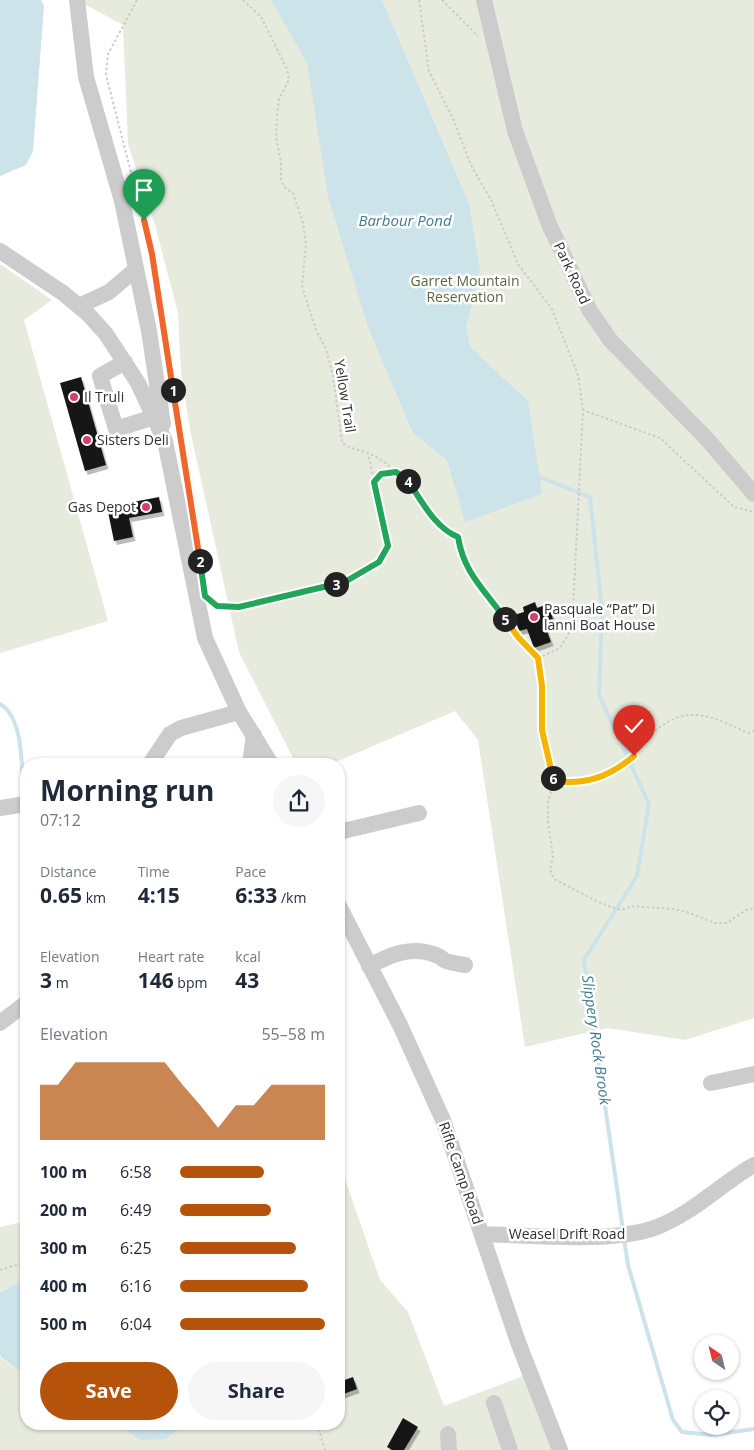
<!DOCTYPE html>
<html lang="en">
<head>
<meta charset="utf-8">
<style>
  body { margin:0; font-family:"Open Sans",sans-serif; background:#f6f6f7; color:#1f2937; height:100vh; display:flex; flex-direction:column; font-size:19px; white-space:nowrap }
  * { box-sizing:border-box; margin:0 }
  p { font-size:16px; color:#747a83 }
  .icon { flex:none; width:28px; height:28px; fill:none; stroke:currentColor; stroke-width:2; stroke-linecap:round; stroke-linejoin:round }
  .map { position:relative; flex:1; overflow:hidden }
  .sheet { position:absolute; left:20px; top:758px; width:325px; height:672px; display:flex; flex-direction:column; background:#fff; border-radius:20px; box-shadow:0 1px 4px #0004 }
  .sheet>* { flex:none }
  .needle { width:32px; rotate:325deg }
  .controls { position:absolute; left:694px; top:1335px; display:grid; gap:10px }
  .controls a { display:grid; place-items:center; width:45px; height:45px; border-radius:50%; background:#fff; box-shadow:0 1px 4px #0004; font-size:25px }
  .pin { position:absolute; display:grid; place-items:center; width:42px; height:42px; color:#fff; margin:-51px -21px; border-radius:50% 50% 50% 0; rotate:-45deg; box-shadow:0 0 5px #0007 }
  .pin .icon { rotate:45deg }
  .km { position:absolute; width:25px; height:25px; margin:-12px; border-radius:50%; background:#222; color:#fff; font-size:14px; line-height:25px; text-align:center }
  .round { display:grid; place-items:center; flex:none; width:52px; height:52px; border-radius:26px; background:#f6f6f7 }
  .headline { display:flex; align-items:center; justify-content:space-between; height:85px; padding:0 20px }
  h1 { font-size:28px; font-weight:700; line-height:38px }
  .figures { display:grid; grid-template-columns:repeat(3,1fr); gap:8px; height:85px; padding:5px 20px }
  .figures div { display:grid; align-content:center }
  .figures b { font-size:21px; font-weight:700 }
  .figures small { font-size:14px; font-weight:400 }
  .figures p { font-size:14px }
  .chart { height:140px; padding:10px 20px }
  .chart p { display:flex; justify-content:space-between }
  .chart svg { width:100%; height:90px; margin-top:5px; fill:#b45309; opacity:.7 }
  .primary-button { display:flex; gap:10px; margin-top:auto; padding:10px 20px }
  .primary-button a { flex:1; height:58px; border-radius:30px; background:#b45309; color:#fff; font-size:20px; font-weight:700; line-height:58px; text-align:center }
  .primary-button a+a { background:#f6f6f7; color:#1f2937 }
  ul { padding:0 20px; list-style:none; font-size:16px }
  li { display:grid; grid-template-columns:80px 60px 1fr; align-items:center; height:38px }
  li i { height:12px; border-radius:6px; background:#b45309 }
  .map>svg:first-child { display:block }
  .green { fill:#e7ebde }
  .water { fill:#cbe3e9 }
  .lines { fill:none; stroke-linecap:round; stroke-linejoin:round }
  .stream { stroke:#cbe3e9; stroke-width:4 }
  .building { fill:#161616; filter:url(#shadow) }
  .path { stroke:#ccc; stroke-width:2; stroke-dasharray:2.5 2.5; stroke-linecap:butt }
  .minor { stroke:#ccc; stroke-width:16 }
  .split-1-casing { stroke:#fff; stroke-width:10 }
  .split-2-casing { stroke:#fff; stroke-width:10 }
  .split-3-casing { stroke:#fff; stroke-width:10 }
  .split-4-casing { stroke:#fff; stroke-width:10 }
  .split-5-casing { stroke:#fff; stroke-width:10 }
  .split-6-casing { stroke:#fff; stroke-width:10 }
  .split-7-casing { stroke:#fff; stroke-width:10 }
  .split-1 { stroke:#f0652b; stroke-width:6 }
  .split-2 { stroke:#f0652b; stroke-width:6 }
  .split-3 { stroke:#22a559; stroke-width:6 }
  .split-4 { stroke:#22a559; stroke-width:6 }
  .split-5 { stroke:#22a559; stroke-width:6 }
  .split-6 { stroke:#f5b400; stroke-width:6 }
  .split-7 { stroke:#f5b400; stroke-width:6 }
  .poi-dot { fill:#d83f66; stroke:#fff; stroke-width:2 }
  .labels { text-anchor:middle; stroke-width:5; stroke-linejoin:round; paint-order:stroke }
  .street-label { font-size:14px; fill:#2f2f2f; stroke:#fff }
  .park-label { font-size:14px; fill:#59673f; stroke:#fff }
  .poi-label { font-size:14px; fill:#2f2f2f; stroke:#fff; text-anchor:start }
  .water-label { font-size:15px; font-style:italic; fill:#437c8b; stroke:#fff }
</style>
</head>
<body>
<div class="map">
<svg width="754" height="1450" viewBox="0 0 754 1450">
  <defs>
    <filter id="shadow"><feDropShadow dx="2.5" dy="4" stdDeviation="0" flood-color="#0004"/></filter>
  </defs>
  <rect width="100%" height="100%" fill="#fff"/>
  <path class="green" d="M77,0H754V1018L685,1040L607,1028L525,1047L478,740L455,711L331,764H296L239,652L190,430L181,372L178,313L155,225L128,144L123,25Z
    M0,264L52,300L24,320L108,621L0,653Z
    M339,1162L380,1280L408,1312L444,1406L523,1376L552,1450H0V1354L1,1358L26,1376V1424H116L139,1440L188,1424H339Z
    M26,1221V1278L0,1293V1227Z"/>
  <path class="water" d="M0,0H41L44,6L33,151L26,165L0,176Z
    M271,0H382L469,204L480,271L466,327L470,347L528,401L542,494L465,522L447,460L413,433L368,327L328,196L307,63Z
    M26,1278V1376L1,1357L0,1354V1293Z
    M116,1424H188L165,1439L139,1440Z"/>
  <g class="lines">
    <path class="stream" d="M539,477L590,497L602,610L599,695L649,804L637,876L584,960L623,1230
      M0,704C24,717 22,771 23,795
      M24,814L26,875
      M624,1239L628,1265L673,1420L682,1432L712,1435L754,1429"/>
  </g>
  <path class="building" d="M81,377L106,465L85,471L60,383Z
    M159,497L162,512L129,518L133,537L114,541L107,507Z
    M535,602L537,608L548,604L553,619L544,623L551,642L534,648L527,629L519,631L514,615L524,612L523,607Z
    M353,1377L357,1389L341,1395L339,1382Z
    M403,1418L418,1427L404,1450H392L387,1447Z"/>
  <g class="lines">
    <path class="path" d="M137,0L108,54L106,75L152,254L162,318
      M243,0L261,17L287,69L289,80L279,99L277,117L276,138L281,162V179L284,187L293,193L303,223L306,243L302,286L316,330L326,349L333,376L342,443C352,449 357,449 367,453C380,457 396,471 406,479C425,497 432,526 458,537L460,553L473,580L518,637L538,658L542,686V730L554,781L548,802V822L553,857L550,869L554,879C579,891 593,902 621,910L632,906L673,909L687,912L715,923H727L746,910L754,908
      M419,0L429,71L454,121L470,163L492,202L518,264L552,309L578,375L583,410
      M442,0L478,36
      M178,422L181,444
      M374,482L381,474L395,472
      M212,602L217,607H239L343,583L379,561L389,546L368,454
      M538,658L560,648L572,628L583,410L660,438L734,507L754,512
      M554,781C583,785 610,779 632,758C636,754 638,749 641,745C653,731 673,714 693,715C712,715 730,725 748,733L754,731
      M0,1270L26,1262
      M317,1424L325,1450"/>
    <path class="minor" d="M77,0L86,77L122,201L149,331L163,424
      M484,0L515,131L549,224L590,311L611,341L707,439L754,494
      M0,251L63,293L87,313L106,334L138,383L165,441L205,638L239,712L271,764
      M79,306L109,292L136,269
      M125,362L100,376L116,429L154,417
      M150,764L170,734L181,728L239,712
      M250,764L254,735
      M0,808L26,804
      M339,832L419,813
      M339,906L400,1025L443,1120L518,1342L560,1450
      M369,966C390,955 412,945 436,955C440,956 443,960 446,961C452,963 459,964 465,965
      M0,1023L26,1003
      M711,1083L754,1074
      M482,1234C530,1235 613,1244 657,1227C693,1213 721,1184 754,1165
      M494,1403L510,1450
      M448,1434L449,1450"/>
  </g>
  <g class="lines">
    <defs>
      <path id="split-1" d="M144,220L152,254L173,390"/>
      <path id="split-2" d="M173,390L200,561"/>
      <path id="split-3" d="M200,561L205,596L217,606L239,607L336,584"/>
      <path id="split-4" d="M336,584L343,583L379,562L388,546L374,482L381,474L396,472L408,481"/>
      <path id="split-5" d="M408,481C421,500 435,528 458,537C464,574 485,590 505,619"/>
      <path id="split-6" d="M505,619L518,637L538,658L542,686V730L553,778"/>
      <path id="split-7" d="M553,778L554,781C586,785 609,777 634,756"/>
    </defs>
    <use href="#split-1" class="split-1-casing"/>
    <use href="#split-2" class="split-2-casing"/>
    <use href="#split-3" class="split-3-casing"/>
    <use href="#split-4" class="split-4-casing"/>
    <use href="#split-5" class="split-5-casing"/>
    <use href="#split-6" class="split-6-casing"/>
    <use href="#split-7" class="split-7-casing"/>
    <use href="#split-1" class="split-1"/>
    <use href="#split-2" class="split-2"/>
    <use href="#split-3" class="split-3"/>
    <use href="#split-4" class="split-4"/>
    <use href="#split-5" class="split-5"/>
    <use href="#split-6" class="split-6"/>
    <use href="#split-7" class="split-7"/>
  </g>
  <g class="poi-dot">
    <circle cx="74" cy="397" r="5"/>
    <circle cx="87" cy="440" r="5"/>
    <circle cx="146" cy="507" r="5"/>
    <circle cx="534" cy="617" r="5"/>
  </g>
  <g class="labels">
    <g class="street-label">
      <text transform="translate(572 273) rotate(65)" y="5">Park Road</text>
      <text transform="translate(345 396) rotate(81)" y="5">Yellow Trail</text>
      <text transform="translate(461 1173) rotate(71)" y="5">Rifle Camp Road</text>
      <text x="567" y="1239">Weasel Drift Road</text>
    </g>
    <g class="park-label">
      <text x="465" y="286">Garret Mountain<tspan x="465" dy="16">Reservation</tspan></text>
    </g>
    <g class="poi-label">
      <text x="84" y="402">Il Truli</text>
      <text x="97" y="445">Sisters Deli</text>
      <text x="136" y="512" text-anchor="end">Gas Depot</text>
      <text x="544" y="614">Pasquale “Pat” Di<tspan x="544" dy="16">lanni Boat House</tspan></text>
    </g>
    <g class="water-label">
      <text x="405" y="226">Barbour Pond</text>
      <text transform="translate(596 1040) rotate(82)" y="5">Slippery Rock Brook</text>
    </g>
  </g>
</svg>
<div class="controls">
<a><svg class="needle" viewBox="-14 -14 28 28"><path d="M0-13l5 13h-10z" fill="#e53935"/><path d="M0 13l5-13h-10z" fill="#747a83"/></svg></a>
<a><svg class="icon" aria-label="locate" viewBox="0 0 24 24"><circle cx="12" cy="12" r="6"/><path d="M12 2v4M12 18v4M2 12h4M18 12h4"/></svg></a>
</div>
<div class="pin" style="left:144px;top:220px;background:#1e9e55"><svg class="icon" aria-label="arrive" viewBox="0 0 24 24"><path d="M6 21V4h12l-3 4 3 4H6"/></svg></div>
<div class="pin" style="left:634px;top:756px;background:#d93025"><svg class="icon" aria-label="check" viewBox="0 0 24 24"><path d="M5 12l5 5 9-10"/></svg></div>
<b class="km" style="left:173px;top:390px">1</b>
<b class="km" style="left:200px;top:561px">2</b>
<b class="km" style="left:336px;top:584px">3</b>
<b class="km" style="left:408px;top:481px">4</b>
<b class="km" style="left:505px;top:619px">5</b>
<b class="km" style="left:553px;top:778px">6</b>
<section class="sheet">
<div class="headline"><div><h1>Morning run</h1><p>07:12</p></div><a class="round"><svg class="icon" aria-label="share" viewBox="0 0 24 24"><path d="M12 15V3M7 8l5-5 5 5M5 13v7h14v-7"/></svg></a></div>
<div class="figures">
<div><p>Distance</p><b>0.65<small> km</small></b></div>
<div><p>Time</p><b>4:15</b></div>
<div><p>Pace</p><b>6:33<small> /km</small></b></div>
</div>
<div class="figures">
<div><p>Elevation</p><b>3<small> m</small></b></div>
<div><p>Heart rate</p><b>146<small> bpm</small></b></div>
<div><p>kcal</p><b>43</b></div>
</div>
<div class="chart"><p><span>Elevation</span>55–58 m</p>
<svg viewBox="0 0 160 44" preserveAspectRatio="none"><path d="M0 44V17L10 17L20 6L30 6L40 6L50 6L60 6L70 6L80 17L90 27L100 38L110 27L120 27L130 17L140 17L150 17L160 17V44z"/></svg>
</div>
<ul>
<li><b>100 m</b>6:58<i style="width:58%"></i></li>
<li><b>200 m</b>6:49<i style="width:63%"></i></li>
<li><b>300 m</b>6:25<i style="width:80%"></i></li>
<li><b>400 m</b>6:16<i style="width:88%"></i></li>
<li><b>500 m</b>6:04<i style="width:100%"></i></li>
</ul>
<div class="primary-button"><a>Save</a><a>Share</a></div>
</section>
</div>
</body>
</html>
